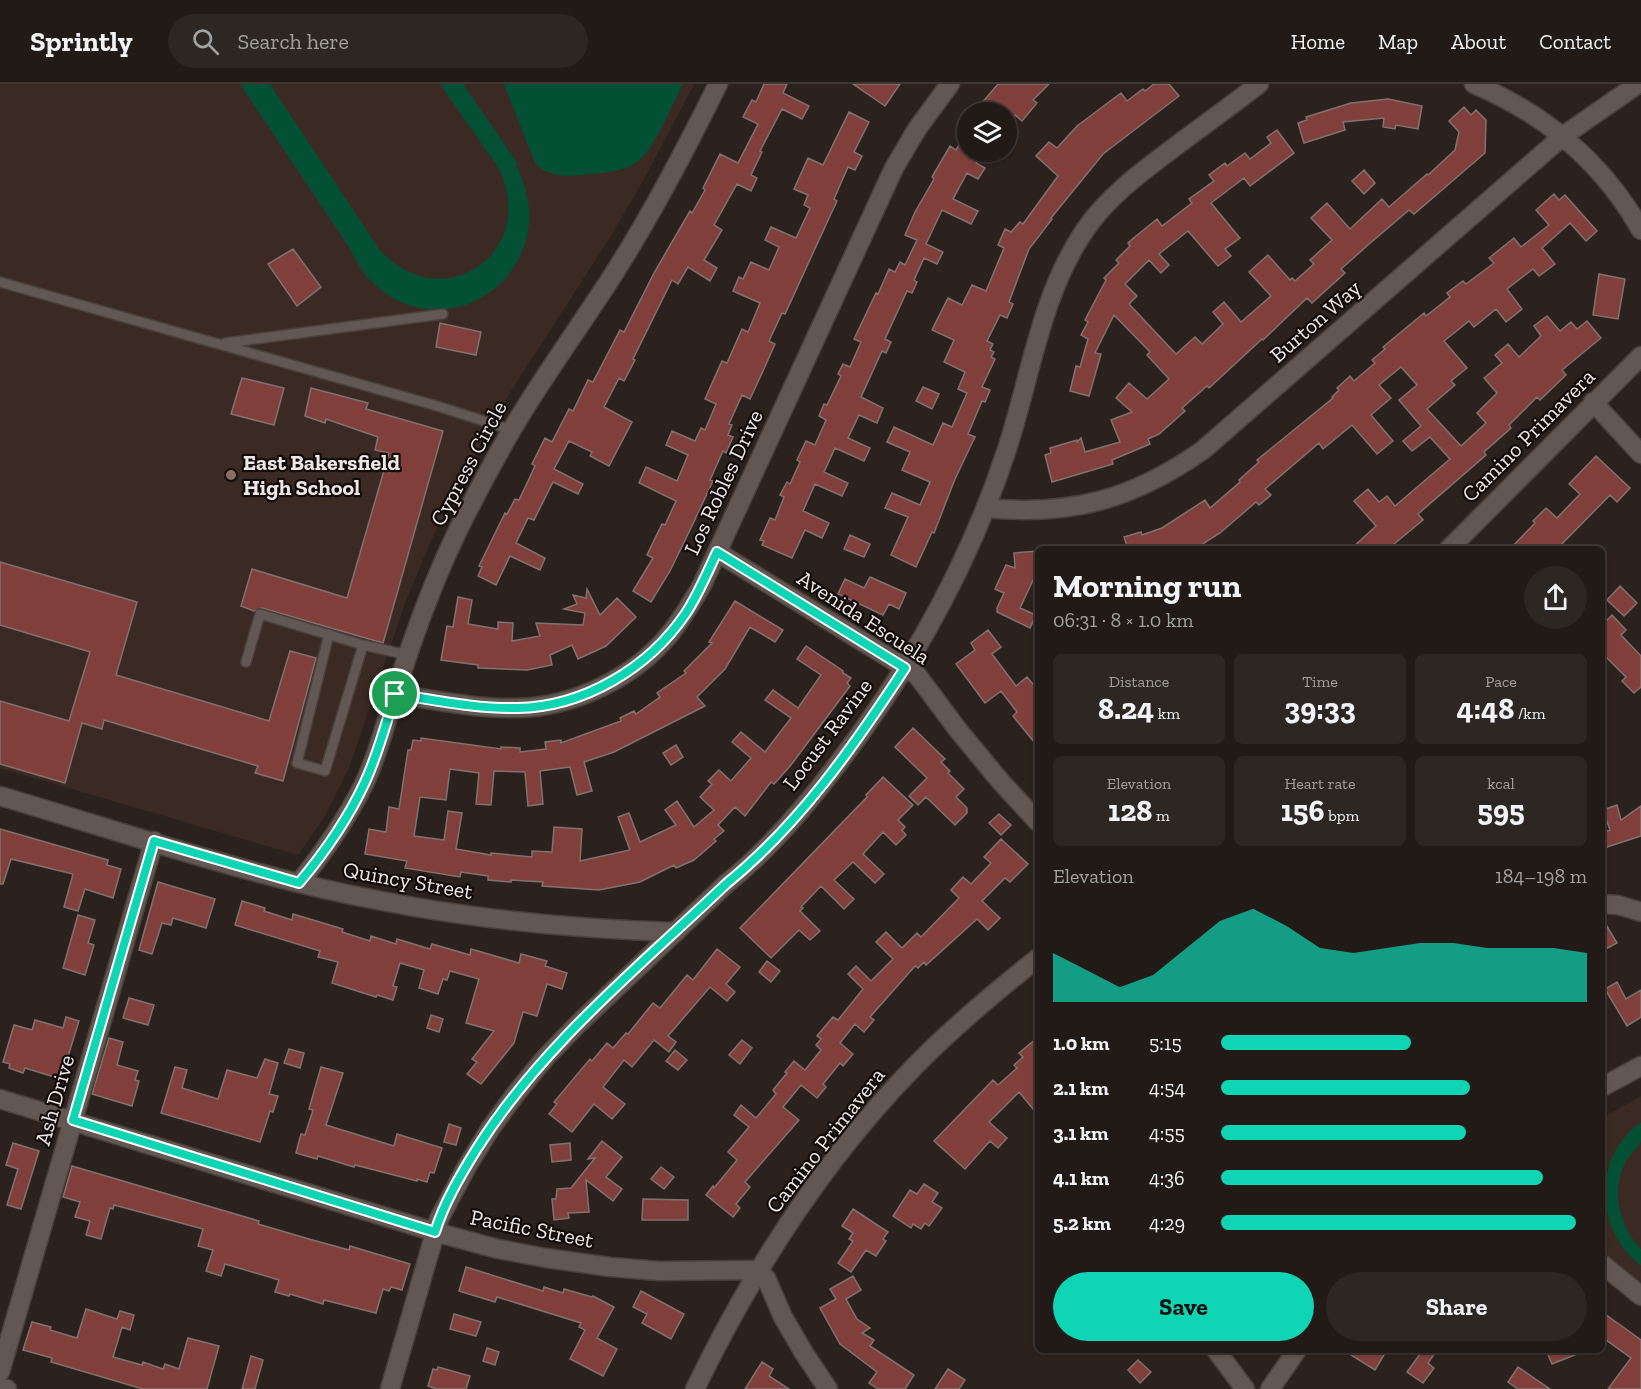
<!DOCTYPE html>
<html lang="en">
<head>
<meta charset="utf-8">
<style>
  body { margin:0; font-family:"Zilla Slab",serif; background:#2d2723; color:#f1f3f6; height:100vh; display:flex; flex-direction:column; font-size:22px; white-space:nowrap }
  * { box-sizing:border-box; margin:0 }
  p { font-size:20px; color:#a2a1a1 }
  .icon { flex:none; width:33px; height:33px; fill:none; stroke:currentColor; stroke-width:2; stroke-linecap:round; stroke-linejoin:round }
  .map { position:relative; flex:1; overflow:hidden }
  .drawer { position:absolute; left:1035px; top:462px; width:570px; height:807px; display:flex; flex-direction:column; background:#211a16; border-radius:9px; box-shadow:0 2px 4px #0004,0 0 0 2px #3e3835 }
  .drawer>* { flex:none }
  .fabs { position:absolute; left:957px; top:18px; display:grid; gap:12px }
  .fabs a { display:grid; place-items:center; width:60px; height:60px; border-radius:50%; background:#211a16; box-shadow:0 2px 4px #0004,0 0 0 2px #3e3835; font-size:30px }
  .pin { position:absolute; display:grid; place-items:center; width:51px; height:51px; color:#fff; margin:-26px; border:3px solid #fff; border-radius:50%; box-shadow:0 2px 6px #0007 }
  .round { display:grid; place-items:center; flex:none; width:63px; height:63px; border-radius:32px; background:#2d2723 }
  .summary { display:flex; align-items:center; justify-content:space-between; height:102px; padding:0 18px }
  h1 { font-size:33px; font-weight:800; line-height:45px }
  .figures { display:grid; grid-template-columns:repeat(3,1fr); gap:9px; height:102px; padding:6px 18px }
  .figures div { display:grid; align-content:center; border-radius:9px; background:#2d2723; text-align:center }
  .figures b { font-size:30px; font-weight:800 }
  .figures small { font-size:16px; font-weight:400 }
  .figures p { font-size:16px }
  .chart { height:168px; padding:12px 18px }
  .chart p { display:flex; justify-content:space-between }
  .chart svg { width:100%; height:108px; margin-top:6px; fill:#0fd5b4; opacity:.7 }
  .cta { display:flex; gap:12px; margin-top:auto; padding:12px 18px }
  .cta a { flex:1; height:69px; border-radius:36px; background:#0fd5b4; color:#111; font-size:24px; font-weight:800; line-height:69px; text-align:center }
  .cta a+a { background:#2d2723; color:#f1f3f6 }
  ul { padding:0 18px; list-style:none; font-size:20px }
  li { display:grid; grid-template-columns:96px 72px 1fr; align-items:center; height:45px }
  li i { height:15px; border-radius:8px; background:#0fd5b4 }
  header { display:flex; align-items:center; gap:36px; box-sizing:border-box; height:84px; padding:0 30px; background:#211a16; border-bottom:2px solid #3e3835 }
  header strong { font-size:28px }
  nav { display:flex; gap:33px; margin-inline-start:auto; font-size:21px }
  .search { width:420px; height:54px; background:#2d2723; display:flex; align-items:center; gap:15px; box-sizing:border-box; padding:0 21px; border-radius:33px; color:#a2a1a1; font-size:22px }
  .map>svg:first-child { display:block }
  .built { fill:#3b2a24 }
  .green { fill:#045035 }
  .building { fill:#803f3a; stroke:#807270; stroke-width:1.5 }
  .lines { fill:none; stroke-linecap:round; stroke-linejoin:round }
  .lane-casing { stroke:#49403c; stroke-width:12 }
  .street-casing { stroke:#49403c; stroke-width:21 }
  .lane { stroke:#625752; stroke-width:9 }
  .street { stroke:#625752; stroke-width:18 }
  .route-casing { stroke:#fff; stroke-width:12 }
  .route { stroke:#0fd5b4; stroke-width:8 }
  .education-dot { fill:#8d6e63; stroke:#110c0a; stroke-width:2 }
  .labels { text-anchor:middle; stroke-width:4.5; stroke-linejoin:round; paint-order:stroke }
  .street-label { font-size:22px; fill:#efe7e5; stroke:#110c0a }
  .poi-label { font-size:22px; font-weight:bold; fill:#efe7e5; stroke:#110c0a; text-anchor:start }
</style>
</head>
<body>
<header>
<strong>Sprintly</strong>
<div class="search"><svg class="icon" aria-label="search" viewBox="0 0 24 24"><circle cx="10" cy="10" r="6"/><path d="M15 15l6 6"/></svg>Search here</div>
<nav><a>Home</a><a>Map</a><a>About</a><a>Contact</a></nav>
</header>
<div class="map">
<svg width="1641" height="1305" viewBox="0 0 1641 1305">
  <rect width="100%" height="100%" fill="#2c221d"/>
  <path class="built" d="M0,0H694L643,97L611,152L511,307L458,401L430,459L405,519L349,684L325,732L298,771L0,684Z
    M1641,1012V1202L1602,1170V1034Z"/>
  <path class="green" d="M240,0H270L379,165C442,236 541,168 498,83L440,0H463L518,80L516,82C569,183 449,273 372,198C362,188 356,176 349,163Z
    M504,0H683C672,20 654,67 636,79C621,89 599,89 582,91C565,93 547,92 535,79Z
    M1641,1038C1641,1043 1641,1051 1641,1056C1639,1064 1629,1071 1625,1079C1611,1108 1619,1142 1641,1165V1182C1594,1145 1592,1074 1641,1038Z"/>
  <path class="building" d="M764,0H787L783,9L809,22L802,35L782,25L760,67L762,68L751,91L757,94L751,107L737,100L714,141L722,146L704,176L717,184L710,197L688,183L678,200L672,196L633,275L635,276L624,297L619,294L604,323L632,338L609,382L590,372L592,368L569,357L554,385L583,400L578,410L553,398L534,436L528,434L516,459L545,474L540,486L510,472L496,501L478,492L482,483L479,482L505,429L507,430L515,415L519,416L535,382L532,380L545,354L552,358L569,325L573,327L588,296L593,298L620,246L624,248L654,189L690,127L692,129L705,106L703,104L720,70L738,79L758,40L743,33L752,16L756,18Z
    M853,0H900L885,22Z
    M998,0H1049L1033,16L1037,19L1022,37L1015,31L1006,41V24L1004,28H974Z
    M1154,0H1169L1179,12L1103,70L1051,134L1052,135L1029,165L1009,218L1013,220L1007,234L1000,231L987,257L993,260L990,266L994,268L991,273L995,275L982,303L990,306L985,318L982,317L968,350L975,353L955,395L934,449L932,448L916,483L891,471L908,433L885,424L892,409L920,421L930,398L902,386L910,368L887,358L894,343L933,361L943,339L952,343L967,309L958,305L965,288L944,278L954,256L932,246L948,214L962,221L972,201L986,207L1004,164L998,161L1005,145L1011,148L1020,138L1023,140L1058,92L1036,72L1049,58L1057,64L1077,42L1121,9L1127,17L1143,5L1145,7Z
    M1388,15L1422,22L1418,45L1396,41L1395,45L1383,43L1384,34L1343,38L1345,46L1304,59L1298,39L1307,36L1306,33L1351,19Z
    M1464,23L1471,31L1476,26L1486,36L1485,69L1414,130L1409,126L1368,161L1341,185L1345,189L1312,219L1307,214L1263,256L1262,255L1209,304L1207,302L1182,324L1185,327L1159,350L1148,355L1150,360L1112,376L1113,380L1052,398L1045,371L1051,369L1050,364L1077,356V358L1081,354L1085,368L1120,358L1111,336L1132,328L1116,314L1129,299L1147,315L1169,295L1147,271L1150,268L1114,231L1095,269L1101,270L1089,312L1070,307L1076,282L1080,283L1088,255L1081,251L1088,238L1085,236L1106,196L1104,194L1119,179L1116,176L1130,162L1128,159L1136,152L1157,135L1162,142L1192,119L1189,115L1214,97L1209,91L1225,79L1227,82L1245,69L1250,75L1271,59L1267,53L1277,46L1294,69L1250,102L1244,94L1211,119L1240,154L1225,165L1231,172L1218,182L1188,147L1159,170L1169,181L1161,189L1149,176L1125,200L1137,212L1129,220L1176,270L1195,253L1202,260L1223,240L1213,228L1224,218L1241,238L1271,212L1249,188L1268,171L1290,196L1292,194L1295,197L1314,180L1310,176L1332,156L1311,134L1327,119L1350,145L1382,115L1389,123L1427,90L1428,91L1455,66L1459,48L1449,37Z
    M849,28L869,38L854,68L862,72L855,86L848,83L834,115L837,117L830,132L785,230L782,229L769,257L775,260L763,287L750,315L742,311L729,340L732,341L728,351L733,353L726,369L723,367L710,396L713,397L690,446L670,487L651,518L633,507L653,474L647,471L662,440L665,441L676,417L639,399L646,383L677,397L688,371L666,361L672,347L695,357L701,344L705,346L716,320L705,315L722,277L727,279L742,245L748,248L760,219L733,207L739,193L743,195L751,178L769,186L779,163L765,156L771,143L796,154L810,124L804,121L808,111L794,105L808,74L823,81Z
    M968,45V68H982L976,79L985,84L978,95L967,89L953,115L978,127L971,140L942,126L926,160L943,168L937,180L924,174L914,196L917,198L912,209L907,207L885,255L891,258L886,269L882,267L861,313L883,324L877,339L859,331L848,354L870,364L864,377L835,364L824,388L848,399L842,412L815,400L803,427L829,439L822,454L805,446L792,474L762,461L764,457L760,456L770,434L775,436L784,413L780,411L787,398L790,400L800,378L797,376L806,357L815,361L826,336L819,332L824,320L827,321L841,292L838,290L843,280L850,283L861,258L854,255L876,209L878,210L889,185L895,188L900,178L905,181L917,156L905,151L915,128L934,95L932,93L950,62L956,66Z
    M1364,86L1375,99L1364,110L1352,97Z
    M1554,110L1559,116L1565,111L1597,147L1586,157L1570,139L1542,164L1555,180L1539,192L1533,185L1507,205L1522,225L1506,238L1496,225L1474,243L1469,237L1444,257L1467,284L1451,297L1455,301L1427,325L1461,362L1486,339L1477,329L1497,309L1484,294L1502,279L1495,271L1508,260L1519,273L1541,252L1534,242L1547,232L1560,247L1571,238L1577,245L1587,237L1601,254L1562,286L1566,291L1540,316L1537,313L1509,341L1511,344L1484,368L1486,371L1418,430L1423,436L1388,465H1351L1376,442L1354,417L1368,405L1379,418L1387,412L1395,422L1450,375L1430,353L1412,367L1403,357L1421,342L1399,316L1417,301L1401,283L1379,301L1391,314L1371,331L1393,357L1377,370L1352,341L1323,365L1319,359L1265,405L1271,411L1259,421L1256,418L1220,449L1195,465H1128L1124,453L1141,448L1142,451L1162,444L1205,416L1210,424L1240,398L1239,396L1259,378L1257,376L1333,314L1332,313L1339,306L1337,304L1350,292L1354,297L1375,279L1372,276L1385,265L1383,263L1424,229L1426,232L1450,213L1447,209L1463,197L1466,200L1494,179L1489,174L1514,154L1521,163L1549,141L1536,126Z
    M293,165L321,203L297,222L268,180Z
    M1599,190L1625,195L1618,235L1593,231Z
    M440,239L481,248L476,271L436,263Z
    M242,294L284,304L274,341L231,330Z
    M923,303L939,310L932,325L916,317Z
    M311,304L368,319L366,325L443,347L383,559L262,524L254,527L241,522L252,485L347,514L389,369L375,366L378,353L326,335L325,339L305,332Z
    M1596,372L1630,404L1617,418L1610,411L1557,465H1510L1535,439L1533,437L1546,424L1557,434L1580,410L1569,400Z
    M850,451L870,460L864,473L844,465Z
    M1038,467V490H1036L1020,524L1036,531L1030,544L997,528V524L1004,509L995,505L1006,481L1015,484L1014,469Z
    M0,478L137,518L116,591L269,637L290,567L316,574L283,697L255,689L258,682L104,636L102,645L82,639L65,699L0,680V617L69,637L90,568L0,541Z
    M870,493L906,509L899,525L889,520L883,531L838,510L845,495L864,504Z
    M1620,502L1637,519L1624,532L1607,516Z
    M587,505L600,531L617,514L636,533L606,562L578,575L572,561L550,571L552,581L527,586L478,584V581L441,576L447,542L453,543L458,513L472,516L468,540L498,545V538L513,539L512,557L540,552L536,539L583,541L585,529L564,525L577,520L573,511L586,514Z
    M735,517L783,546L775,558L750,543L725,585L697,613L705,622L614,668L584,678L592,707L577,711L570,683L540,687L543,720L528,722L525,688L494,687L491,721L476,720L479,689L450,685L446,716L420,713L414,752L444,756L448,727L462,729L456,765L491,771V769L532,773V767L552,768L554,743L582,745L580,777L630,766L618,733L629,729L640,758L676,741L665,726L677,717L694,743L714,726L700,713L712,700L708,697L719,686L731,697L751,674L732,658L741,648L765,668L791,634L765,616L773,606L798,624L821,591L797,575L806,562L843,587V589L851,594L847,599L850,602L791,681L774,700L771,698L745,732L735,723L718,741L724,747L714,755L716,757L694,776L676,784L674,781L640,798L599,806L542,802L543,798L511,796V798L488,796V792L461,788L460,793L405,784L407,777L365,770L369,745L386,748L389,723L399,725L408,666H411L413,656L421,657V654L501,665V663L520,664V668L546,665L545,658L561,656V659L621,637L620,634L634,627L636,630L660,613L657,609L686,589L684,587L712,559L709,558Z
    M1612,531L1626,546L1621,551L1641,572V603L1634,609L1622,597L1626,593L1602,569V541Z
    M988,546L1001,563L992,570L1016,602L1027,593L1038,606V663L1013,632L1017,628L1001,607L985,619L956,580L975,566L971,559Z
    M913,644L945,675L941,678L950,687L948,689L964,705L956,713L967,724V729L955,741L926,713L918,721L909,712L927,694L895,663Z
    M676,661L683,673L671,681L663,669Z
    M883,693L913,721L898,736L905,743L902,746L906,751L896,761L883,748L863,770L884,790L875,799L853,778L834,796L854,815L844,825L821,802L801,823L803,824L800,827L820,847L810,856L799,846L771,874L740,844L867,713L866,711Z
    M1617,721L1621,736L1641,722V752L1604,764L1602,749L1610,746L1603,726Z
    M999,730L1011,741L1001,751L989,739Z
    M0,745L108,776L107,781L121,785L113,814L85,805L78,827L64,823L73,790L11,775L3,800H0Z
    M1001,755L1028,780L1010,798L1005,794L982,817L1000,834L988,846L977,835L926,881L924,878L918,884L915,882L870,933L874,936L864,948L855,940L840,959L853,970L843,982L840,979L823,1000L826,1003L817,1014L801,1001L783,1023L799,1036L745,1098L750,1103L736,1120L740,1124L733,1133L706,1111L713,1102L714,1104L737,1076L728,1068L749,1043L734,1031L741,1021L756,1034L776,1010L773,1006L787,989L785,988L794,977L805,986L821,966L816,961L821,955L817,952L833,933L838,936L863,905L848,890L856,882L871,897L893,875L876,858L886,848L902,864L917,849L921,853L959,814L951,806L963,793L971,800L991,779L984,773Z
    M158,798L215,815L206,844L173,834L171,841L162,839L152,870L139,866Z
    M242,817L265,824L264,827L292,836L293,830L343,845L342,848L370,857L371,852L396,860L397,855L430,865L432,860L470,871L471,865L519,879L521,870L547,877L545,882L567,889L562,905L547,900L537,932L523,928L514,959L481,1000L467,990L477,978L472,975L494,947L466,939L479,895L450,887L447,896L443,895L438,910L419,904L424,886L400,879L393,902L397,903L393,916L377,911L376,913L332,899L338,878L318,873L320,867L235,841Z
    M78,831L95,836L88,859L94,861L85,891L63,884Z
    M1602,834L1617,859L1602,867Z
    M717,865L740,883L726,900L735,908L727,917L710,903L668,952L676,958L669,968L654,956L632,983L624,976L603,1003L625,1020L612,1035L594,1020L572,1048L549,1030L557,1020L554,1018L590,975L592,977L607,959L613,964L626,949L628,950L653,919L660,924L687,891L693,896Z
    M767,877L780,887L771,898L759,888Z
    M1617,898L1626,915L1641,906V933L1627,942L1605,905Z
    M129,914L154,921L148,941L123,934Z
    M431,931L443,935L439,948L427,944Z
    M66,933L79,937L61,995L25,984L23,989L9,984L10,980L3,978L14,941L32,946L35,936L63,944Z
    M1038,953V1031L1019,1008L989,1038L1007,1054L998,1064L990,1057L965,1085L934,1057L993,996L998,1001L1017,984L1014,981L1023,973L1019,969Z
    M109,954L123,958L117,981L138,987L135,996L139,997L132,1022L92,1010Z
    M742,956L752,964L740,980L729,971Z
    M289,965L304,969L300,984L284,979Z
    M675,966L687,976L678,986L666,977Z
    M265,975L278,979L269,1010L278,1012L273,1028L270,1027L260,1058L161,1029L175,983L187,986L182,1004L218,1015L227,986L257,994Z
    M321,983L343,989L326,1041L394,1062L397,1050L442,1064L434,1089L430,1088L427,1098L417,1095V1097L355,1081L354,1083L318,1072L317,1075L296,1069L301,1050L305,1051L313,1026L309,1025Z
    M449,1040L461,1044L456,1061L444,1058Z
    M602,1057L622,1073L606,1093L622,1105L613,1117L586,1096L589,1128L568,1129L569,1134L554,1136L552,1115H556L557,1105L571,1104L595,1074L588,1075Z
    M13,1059L39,1067L21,1125L7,1121L18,1085L6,1081Z
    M570,1059L571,1076L552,1078L550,1061Z
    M72,1082L259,1137L258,1140L309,1155L349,1166L350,1162L410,1180L402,1206L391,1203L389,1207L383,1205L376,1229L324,1216L323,1220L290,1210L289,1212L275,1208L279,1196L225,1180L221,1192L206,1187L213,1166L198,1162L203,1145L114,1121L113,1125L110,1124L101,1155L86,1151L90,1137L75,1133L80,1118L63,1113Z
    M661,1083L674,1093L664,1105L651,1095Z
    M924,1100L938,1109L932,1118L942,1124L929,1142L925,1139L921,1145L913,1140L911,1144L893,1132L910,1106L917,1110Z
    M643,1115L688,1116V1136H642Z
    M853,1125L888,1148L883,1155L886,1157L876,1172L866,1166L851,1188L838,1179L853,1157L849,1155L853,1149L842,1142Z
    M466,1183L543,1207L544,1203L563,1209L564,1205L592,1213L593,1212L614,1223L597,1254L617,1265L603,1292L570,1275L585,1246L579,1243L581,1239L497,1213L495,1218L459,1207Z
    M853,1192L861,1206L846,1215L857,1235L870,1244L862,1249L874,1256L870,1262L914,1291L905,1305H878L869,1299L877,1288L840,1260L820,1224L836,1215L830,1205Z
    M641,1207L684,1230L671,1255L642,1239L647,1230L633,1223Z
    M86,1225L117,1235L120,1227L134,1231L130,1246L122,1243L113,1273L142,1281L143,1278L163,1285L165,1280L179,1285L188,1254L219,1262L207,1305H143L51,1278L52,1274L23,1266L32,1238L51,1243L50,1246L77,1254Z
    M1602,1228L1641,1256V1305H1608L1631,1274L1602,1253Z
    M454,1230L481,1238L476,1252L450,1245Z
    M487,1264L499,1268L495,1281L483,1277Z
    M1343,1266H1387L1375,1286Z
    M1423,1266H1437L1428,1279L1434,1284L1423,1299L1407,1288Z
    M1546,1266H1584L1585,1267L1552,1280Z
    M251,1272L263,1276L255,1305H242Z
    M1138,1276L1151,1288L1140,1299L1128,1286Z
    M762,1278L773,1285L769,1292L789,1305H745Z
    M438,1283L470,1292L466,1305H437L428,1302L433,1285L437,1286Z
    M1518,1283L1550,1305H1518L1508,1298Z
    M948,1285L965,1296L959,1305H935Z"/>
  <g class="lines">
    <defs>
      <path id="lane" d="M0,198L437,322L512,346
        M225,259L443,230
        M329,550L297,679L325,687L363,561
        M246,578L260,530L363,561L408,571"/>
      <path id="street" d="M1474,0C1545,30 1603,79 1641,146
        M1593,318L1641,370
        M986,424C1071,432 1132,416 1203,366L1563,52L1638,0
        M1449,465L1641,272
        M717,468L917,591L958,646L1001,698L1038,738
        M395,610C435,616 477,625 517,624C574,623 633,594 669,551C682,535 692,518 702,501L894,84L917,45L950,0
        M0,712C126,749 252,793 382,817C479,836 577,845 676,848
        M299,799C324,768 346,736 364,700C378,671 385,640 395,610C414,549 436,489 465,432C484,395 503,359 525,324C553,279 584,236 613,191C652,130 686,65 718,0
        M1602,820L1618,821L1641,828
        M1602,1003L1641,982
        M0,1015L435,1148L498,1165L546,1174L610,1183L659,1187L752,1186L766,1194L783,1233L804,1269L828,1305
        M1602,1180L1641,1212
        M1216,1266L1245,1305
        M0,1288L154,757
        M0,1303L7,1305
        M390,1305L439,1135L466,1084L490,1045L517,1008L546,973L578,940L726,800C770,765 807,721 840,677C911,584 969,480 1006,368C1031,293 1040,212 1085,146C1109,111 1143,87 1176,62C1204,41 1232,21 1259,0
        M695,1305C752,1187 823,1076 915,982C953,943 995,908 1038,874
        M1270,1305L1297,1266"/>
    </defs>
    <use href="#lane" class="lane-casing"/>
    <use href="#street" class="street-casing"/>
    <use href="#lane" class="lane"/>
    <use href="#street" class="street"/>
  </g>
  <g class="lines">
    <defs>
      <path id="route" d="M717,468L905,584C854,662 799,741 726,800C638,884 541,962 476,1066C460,1092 444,1119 435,1148L73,1036L154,757L299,799C325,768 348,735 365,698C378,670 386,640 395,610C435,616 477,625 517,624C584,623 649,584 686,529C698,511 707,489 717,468Z"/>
    </defs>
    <use href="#route" class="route-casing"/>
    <use href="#route" class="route"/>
  </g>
  <circle class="education-dot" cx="231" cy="391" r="6"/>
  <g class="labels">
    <g class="street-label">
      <text transform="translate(1315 237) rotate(-41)" y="8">Burton Way</text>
      <text transform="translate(1528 351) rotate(-45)" y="8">Camino Primavera</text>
      <text transform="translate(468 379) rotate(-62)" y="8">Cypress Circle</text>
      <text transform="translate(723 398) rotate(-65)" y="8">Los Robles Drive</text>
      <text transform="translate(864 533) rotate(33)" y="8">Avenida Escuela</text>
      <text transform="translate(827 650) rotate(-53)" y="8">Locust Ravine</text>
      <text transform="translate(408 796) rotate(10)" y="8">Quincy Street</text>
      <text transform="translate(54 1016) rotate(-74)" y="8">Ash Drive</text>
      <text transform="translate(825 1056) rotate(-52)" y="8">Camino Primavera</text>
      <text transform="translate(532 1144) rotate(11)" y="8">Pacific Street</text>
    </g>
    <g class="poi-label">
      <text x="243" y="386">East Bakersfield<tspan x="243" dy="25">High School</tspan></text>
    </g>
  </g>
</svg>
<div class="fabs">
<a><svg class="icon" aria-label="layers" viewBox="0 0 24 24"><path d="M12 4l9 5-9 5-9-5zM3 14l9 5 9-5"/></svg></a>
</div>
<div class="pin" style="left:395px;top:610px;background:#1e9e55"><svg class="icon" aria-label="arrive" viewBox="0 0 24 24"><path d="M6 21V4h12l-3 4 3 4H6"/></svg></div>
<section class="drawer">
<div class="summary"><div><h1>Morning run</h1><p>06:31 · 8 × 1.0 km</p></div><a class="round"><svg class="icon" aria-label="share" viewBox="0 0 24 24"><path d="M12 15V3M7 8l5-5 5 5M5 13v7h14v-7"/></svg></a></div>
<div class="figures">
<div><p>Distance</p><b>8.24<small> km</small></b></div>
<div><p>Time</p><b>39:33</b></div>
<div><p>Pace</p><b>4:48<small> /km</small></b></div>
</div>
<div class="figures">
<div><p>Elevation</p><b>128<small> m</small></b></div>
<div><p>Heart rate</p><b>156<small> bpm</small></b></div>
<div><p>kcal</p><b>595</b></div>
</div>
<div class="chart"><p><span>Elevation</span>184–198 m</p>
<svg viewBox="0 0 160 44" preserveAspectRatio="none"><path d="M0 44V24L10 31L20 38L30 33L40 22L50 11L60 6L70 13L80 22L90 24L100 22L110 20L120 20L130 22L140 22L150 22L160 24V44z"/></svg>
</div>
<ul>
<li><b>1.0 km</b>5:15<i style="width:52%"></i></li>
<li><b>2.1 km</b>4:54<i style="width:68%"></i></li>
<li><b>3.1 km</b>4:55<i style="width:67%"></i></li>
<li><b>4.1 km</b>4:36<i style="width:88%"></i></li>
<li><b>5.2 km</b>4:29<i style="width:97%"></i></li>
</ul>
<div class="cta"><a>Save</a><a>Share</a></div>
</section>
</div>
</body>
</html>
